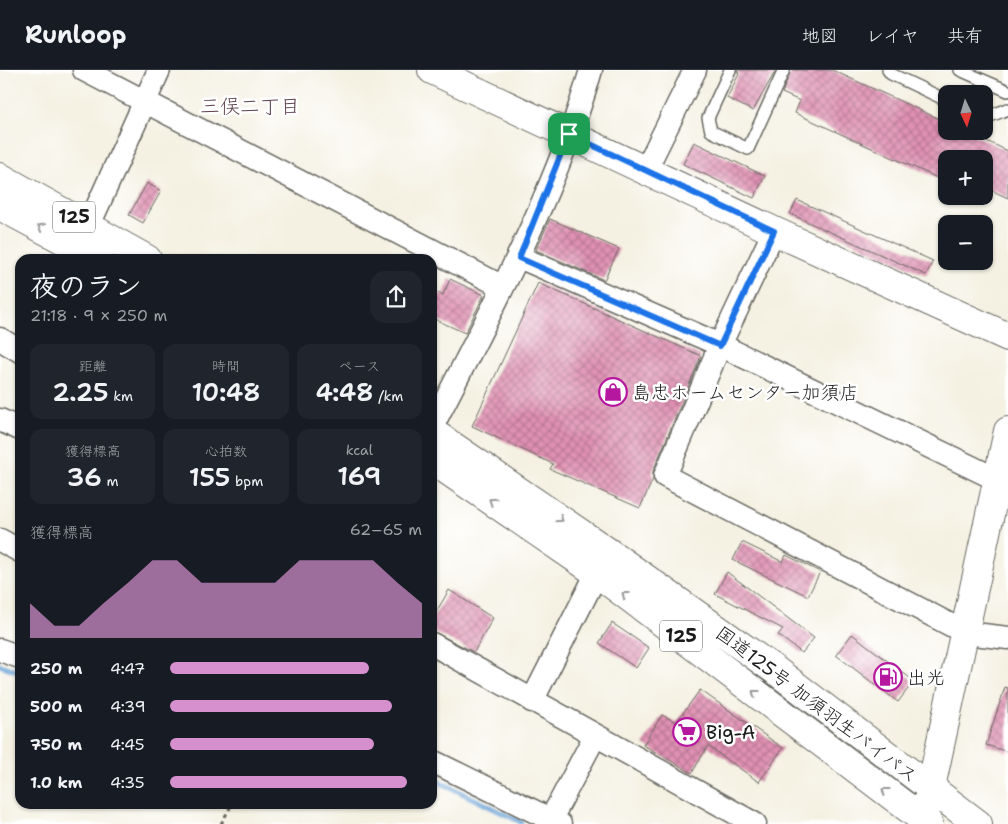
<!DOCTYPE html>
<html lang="ja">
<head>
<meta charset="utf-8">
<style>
  body { margin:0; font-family:"Shantell Sans","Klee One",sans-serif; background:#20242c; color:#f1f3f6; height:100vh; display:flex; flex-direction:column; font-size:19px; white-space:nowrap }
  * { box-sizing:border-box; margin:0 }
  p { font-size:16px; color:#9ea1a6 }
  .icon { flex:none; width:28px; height:28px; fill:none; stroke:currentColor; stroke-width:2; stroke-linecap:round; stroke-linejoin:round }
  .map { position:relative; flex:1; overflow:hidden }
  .side { position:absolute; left:15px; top:184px; width:422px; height:555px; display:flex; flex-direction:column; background:#171b24; border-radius:15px; box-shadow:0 1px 4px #0004 }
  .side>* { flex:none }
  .needle { width:32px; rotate:176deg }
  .fabs { position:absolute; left:938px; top:15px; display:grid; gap:10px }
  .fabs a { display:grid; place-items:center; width:55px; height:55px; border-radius:10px; background:#171b24; box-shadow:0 1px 4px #0004; font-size:25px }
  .pin { position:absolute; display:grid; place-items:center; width:42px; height:42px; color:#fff; margin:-21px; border-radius:10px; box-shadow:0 2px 8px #0006 }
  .round { display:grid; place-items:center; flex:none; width:52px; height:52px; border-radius:15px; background:#20242c }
  .headline { display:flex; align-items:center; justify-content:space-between; height:85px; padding:0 15px }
  h1 { font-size:28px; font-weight:600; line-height:38px }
  .stats { display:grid; grid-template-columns:repeat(3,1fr); gap:8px; height:85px; padding:5px 15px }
  .stats div { display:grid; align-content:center; border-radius:12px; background:#20242c; text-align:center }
  .stats b { font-size:25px; font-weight:600 }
  .stats small { font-size:14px; font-weight:400 }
  .stats p { font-size:14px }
  .chart { height:140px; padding:10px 15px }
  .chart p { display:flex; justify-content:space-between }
  .chart svg { width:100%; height:90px; margin-top:5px; fill:#d690ce; opacity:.7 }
  ul { padding:0 15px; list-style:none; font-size:16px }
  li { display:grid; grid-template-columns:80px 60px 1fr; align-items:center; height:38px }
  li i { height:12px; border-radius:6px; background:#d690ce }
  header { display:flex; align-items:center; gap:30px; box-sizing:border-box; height:70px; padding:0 25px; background:#171b24; border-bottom:1px solid #363941 }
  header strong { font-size:24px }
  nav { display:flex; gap:28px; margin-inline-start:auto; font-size:18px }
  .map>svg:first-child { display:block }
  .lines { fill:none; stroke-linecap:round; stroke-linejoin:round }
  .stream { stroke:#649fd4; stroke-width:5.5 }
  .building { fill:url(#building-cross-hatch) }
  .service-casing { stroke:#686761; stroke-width:14 }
  .minor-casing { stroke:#686761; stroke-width:25 }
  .tertiary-casing { stroke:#686761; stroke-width:30 }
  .trunk-casing { stroke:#686761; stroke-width:30 }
  .path { stroke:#686761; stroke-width:3; stroke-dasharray:4 4; stroke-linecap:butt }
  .service { stroke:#fff; stroke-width:11 }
  .minor { stroke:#fff; stroke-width:22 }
  .tertiary { stroke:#fff; stroke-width:28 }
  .trunk { stroke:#fff; stroke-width:28 }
  .oneway { stroke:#999 }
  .route-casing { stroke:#fff; stroke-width:10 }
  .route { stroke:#1a73e8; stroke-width:6 }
  .labels { text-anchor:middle; stroke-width:5; stroke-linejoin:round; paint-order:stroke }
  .shield { fill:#fff; stroke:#606060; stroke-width:1 }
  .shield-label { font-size:18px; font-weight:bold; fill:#1c1c1c }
  .poi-label { font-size:19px; fill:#1c1c1c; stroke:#fff; text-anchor:start }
  .street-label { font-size:19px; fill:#1c1c1c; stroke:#fff }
  .neighbourhood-label { font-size:20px; fill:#614551; stroke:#fff }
</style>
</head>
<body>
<header>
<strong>Runloop</strong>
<nav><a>地図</a><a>レイヤ</a><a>共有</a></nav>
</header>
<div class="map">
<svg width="1008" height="754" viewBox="0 0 1008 754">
  <defs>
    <pattern id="building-cross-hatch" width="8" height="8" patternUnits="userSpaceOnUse" patternTransform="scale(1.25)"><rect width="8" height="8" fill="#e091b3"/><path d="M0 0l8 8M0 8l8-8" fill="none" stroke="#b57691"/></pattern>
  </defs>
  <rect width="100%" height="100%" fill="#fff"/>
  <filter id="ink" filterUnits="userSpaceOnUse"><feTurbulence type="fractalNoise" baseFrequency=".02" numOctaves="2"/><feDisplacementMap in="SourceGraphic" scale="10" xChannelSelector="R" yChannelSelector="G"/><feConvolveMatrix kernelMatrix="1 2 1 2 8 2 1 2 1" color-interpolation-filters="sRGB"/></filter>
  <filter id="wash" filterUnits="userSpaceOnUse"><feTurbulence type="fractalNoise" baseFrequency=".0096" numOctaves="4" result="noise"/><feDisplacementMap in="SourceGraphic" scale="20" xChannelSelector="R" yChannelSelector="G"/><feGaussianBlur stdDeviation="1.12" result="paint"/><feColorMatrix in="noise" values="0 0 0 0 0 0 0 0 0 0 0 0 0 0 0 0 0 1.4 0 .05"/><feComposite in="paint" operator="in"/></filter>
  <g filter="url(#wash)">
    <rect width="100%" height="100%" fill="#f4f1e2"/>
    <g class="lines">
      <path class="stream" d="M0,595L20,602
        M432,708L521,752"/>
    </g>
    <g id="blocks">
      <path class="building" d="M737,0H776L753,41L727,28L739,4Z
        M791,0H832L946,52V61H965L1008,81V128L984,117V89H946V112L795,43L800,31L782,23Z
        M694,72L765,106L754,128L683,94Z
        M147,113L161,121L143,153L129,145Z
        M797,130L933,191L926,205L790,144Z
        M550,149L619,179L604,210L536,180Z
        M450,209L484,225L465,263L432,248V220L443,225Z
        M538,213L701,286L653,401V409L640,438L550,399L553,394L472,356Z
        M742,472L783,492L786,485L820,502L808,526L733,490Z
        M727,502L814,568L802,583L778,565L783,559L715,524Z
        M449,520L493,548L474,582L432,561V549Z
        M612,553L649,578L636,598L599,573Z
        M852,564L914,611L898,632L836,585Z
        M1005,617L1008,618V682L986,675Z
        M700,620L783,678L759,712L708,676L692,703L643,675L662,645L676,652Z"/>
    </g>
  </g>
  <g filter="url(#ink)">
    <use href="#blocks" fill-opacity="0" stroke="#686761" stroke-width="1"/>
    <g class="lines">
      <defs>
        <path id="service" d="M730,0L708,48L711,61L748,79L784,0
          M888,0L891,4L946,30
          M960,0L1008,21
          M984,45L990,46L1008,39"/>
        <path id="minor" d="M84,0L503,217
          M646,99L695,0
          M89,155L159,0
          M774,161L720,275L665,406L966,563L1008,568
          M519,187L720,275L996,409
          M0,269L20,281
          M0,350L20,359
          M432,357C491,241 555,125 591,0
          M0,470L20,481
          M432,574L755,754
          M0,580L20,587
          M532,631L597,503
          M432,691L560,754
          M551,749L595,666"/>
        <path id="tertiary" d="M432,0L774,161L1008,267
          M923,754L1008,361"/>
        <path id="trunk" d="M0,107L147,189
          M0,136L99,189
          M432,362L614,486L775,600L978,754
          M432,390L597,503L929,754"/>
      </defs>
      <use href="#service" class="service-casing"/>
      <use href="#minor" class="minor-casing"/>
      <use href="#tertiary" class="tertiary-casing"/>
      <use href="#trunk" class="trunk-casing"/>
      <path class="path" d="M221,754L232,734"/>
      <use href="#service" class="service"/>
      <use href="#minor" class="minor"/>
      <use href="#tertiary" class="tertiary"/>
      <use href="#trunk" class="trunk"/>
    </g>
    <defs><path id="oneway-chevron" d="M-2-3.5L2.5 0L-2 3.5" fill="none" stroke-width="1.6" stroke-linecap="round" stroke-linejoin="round" transform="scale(1.25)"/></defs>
    <g class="oneway">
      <use href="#oneway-chevron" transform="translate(41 157) rotate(-153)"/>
      <use href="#oneway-chevron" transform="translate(492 431) rotate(-145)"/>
      <use href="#oneway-chevron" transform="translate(560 449) rotate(34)"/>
      <use href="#oneway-chevron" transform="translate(625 525) rotate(-143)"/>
      <use href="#oneway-chevron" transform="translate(755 623) rotate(-143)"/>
      <use href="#oneway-chevron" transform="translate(885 721) rotate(-143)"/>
    </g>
  </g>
  <g class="lines" filter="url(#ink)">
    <defs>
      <path id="route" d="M569,64L774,161L720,276L519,188Z"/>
    </defs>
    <use href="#route" class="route-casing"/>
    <use href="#route" class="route"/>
  </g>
  <defs>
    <symbol id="shop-ring" viewBox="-11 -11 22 22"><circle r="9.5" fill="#fff" stroke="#b5179e" stroke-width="1.5"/><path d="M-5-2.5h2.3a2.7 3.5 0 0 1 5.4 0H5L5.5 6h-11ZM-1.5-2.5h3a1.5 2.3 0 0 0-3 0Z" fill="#b5179e"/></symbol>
    <symbol id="fuel-ring" viewBox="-11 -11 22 22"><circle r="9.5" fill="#fff" stroke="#b5179e" stroke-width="1.5"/><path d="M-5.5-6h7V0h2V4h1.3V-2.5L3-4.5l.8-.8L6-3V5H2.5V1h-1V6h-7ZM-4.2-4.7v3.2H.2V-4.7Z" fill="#b5179e"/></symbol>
    <symbol id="supermarket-ring" viewBox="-11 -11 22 22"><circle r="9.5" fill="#fff" stroke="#b5179e" stroke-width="1.5"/><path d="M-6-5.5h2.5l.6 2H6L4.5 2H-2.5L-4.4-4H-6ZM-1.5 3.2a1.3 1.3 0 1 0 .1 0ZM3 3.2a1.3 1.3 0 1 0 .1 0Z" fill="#b5179e"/></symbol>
  </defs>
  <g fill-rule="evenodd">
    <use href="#shop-ring" x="597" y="306" width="32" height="32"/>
    <use href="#fuel-ring" x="872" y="591" width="32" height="32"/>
    <use href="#supermarket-ring" x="671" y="646" width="32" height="32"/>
  </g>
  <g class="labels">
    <g class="shield">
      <rect x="53" y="131.5" width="42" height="31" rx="4"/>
      <rect x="660" y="550.5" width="42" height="31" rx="4"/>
    </g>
    <g class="shield-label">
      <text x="74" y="153">125</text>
      <text x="681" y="572">125</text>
    </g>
    <g class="poi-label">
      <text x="632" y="329">島忠ホームセンター加須店</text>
      <text x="907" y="614">出光</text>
      <text x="706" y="669">Big-A</text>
    </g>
    <g class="street-label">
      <text transform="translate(817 634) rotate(37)" y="7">国道125号 加須羽生バイパス</text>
    </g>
    <g class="neighbourhood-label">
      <text x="250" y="43">三俣二丁目</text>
    </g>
  </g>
</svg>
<div class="fabs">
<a><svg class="needle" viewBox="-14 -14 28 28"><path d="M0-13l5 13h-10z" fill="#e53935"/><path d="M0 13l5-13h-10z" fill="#9ea1a6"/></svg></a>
<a>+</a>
<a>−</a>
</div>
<div class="pin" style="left:569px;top:64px;background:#1e9e55"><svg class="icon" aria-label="arrive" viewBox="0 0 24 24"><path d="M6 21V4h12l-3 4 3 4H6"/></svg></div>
<section class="side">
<div class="headline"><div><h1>夜のラン</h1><p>21:18 · 9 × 250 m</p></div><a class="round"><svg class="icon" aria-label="share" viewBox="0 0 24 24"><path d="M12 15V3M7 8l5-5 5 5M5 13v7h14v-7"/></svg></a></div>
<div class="stats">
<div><p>距離</p><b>2.25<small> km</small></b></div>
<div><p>時間</p><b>10:48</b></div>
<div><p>ペース</p><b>4:48<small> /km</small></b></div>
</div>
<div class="stats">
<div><p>獲得標高</p><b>36<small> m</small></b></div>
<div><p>心拍数</p><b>155<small> bpm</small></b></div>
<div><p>kcal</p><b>169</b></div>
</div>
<div class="chart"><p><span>獲得標高</span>62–65 m</p>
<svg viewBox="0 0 160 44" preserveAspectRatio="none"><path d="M0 44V27L10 38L20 38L30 27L40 17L50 6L60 6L70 17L80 17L90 17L100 17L110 6L120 6L130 6L140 6L150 17L160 27V44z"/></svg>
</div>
<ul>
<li><b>250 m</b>4:47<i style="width:79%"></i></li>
<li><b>500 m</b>4:39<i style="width:88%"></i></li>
<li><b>750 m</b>4:45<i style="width:81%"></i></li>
<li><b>1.0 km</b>4:35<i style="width:94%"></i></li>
</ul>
</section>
</div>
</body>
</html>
